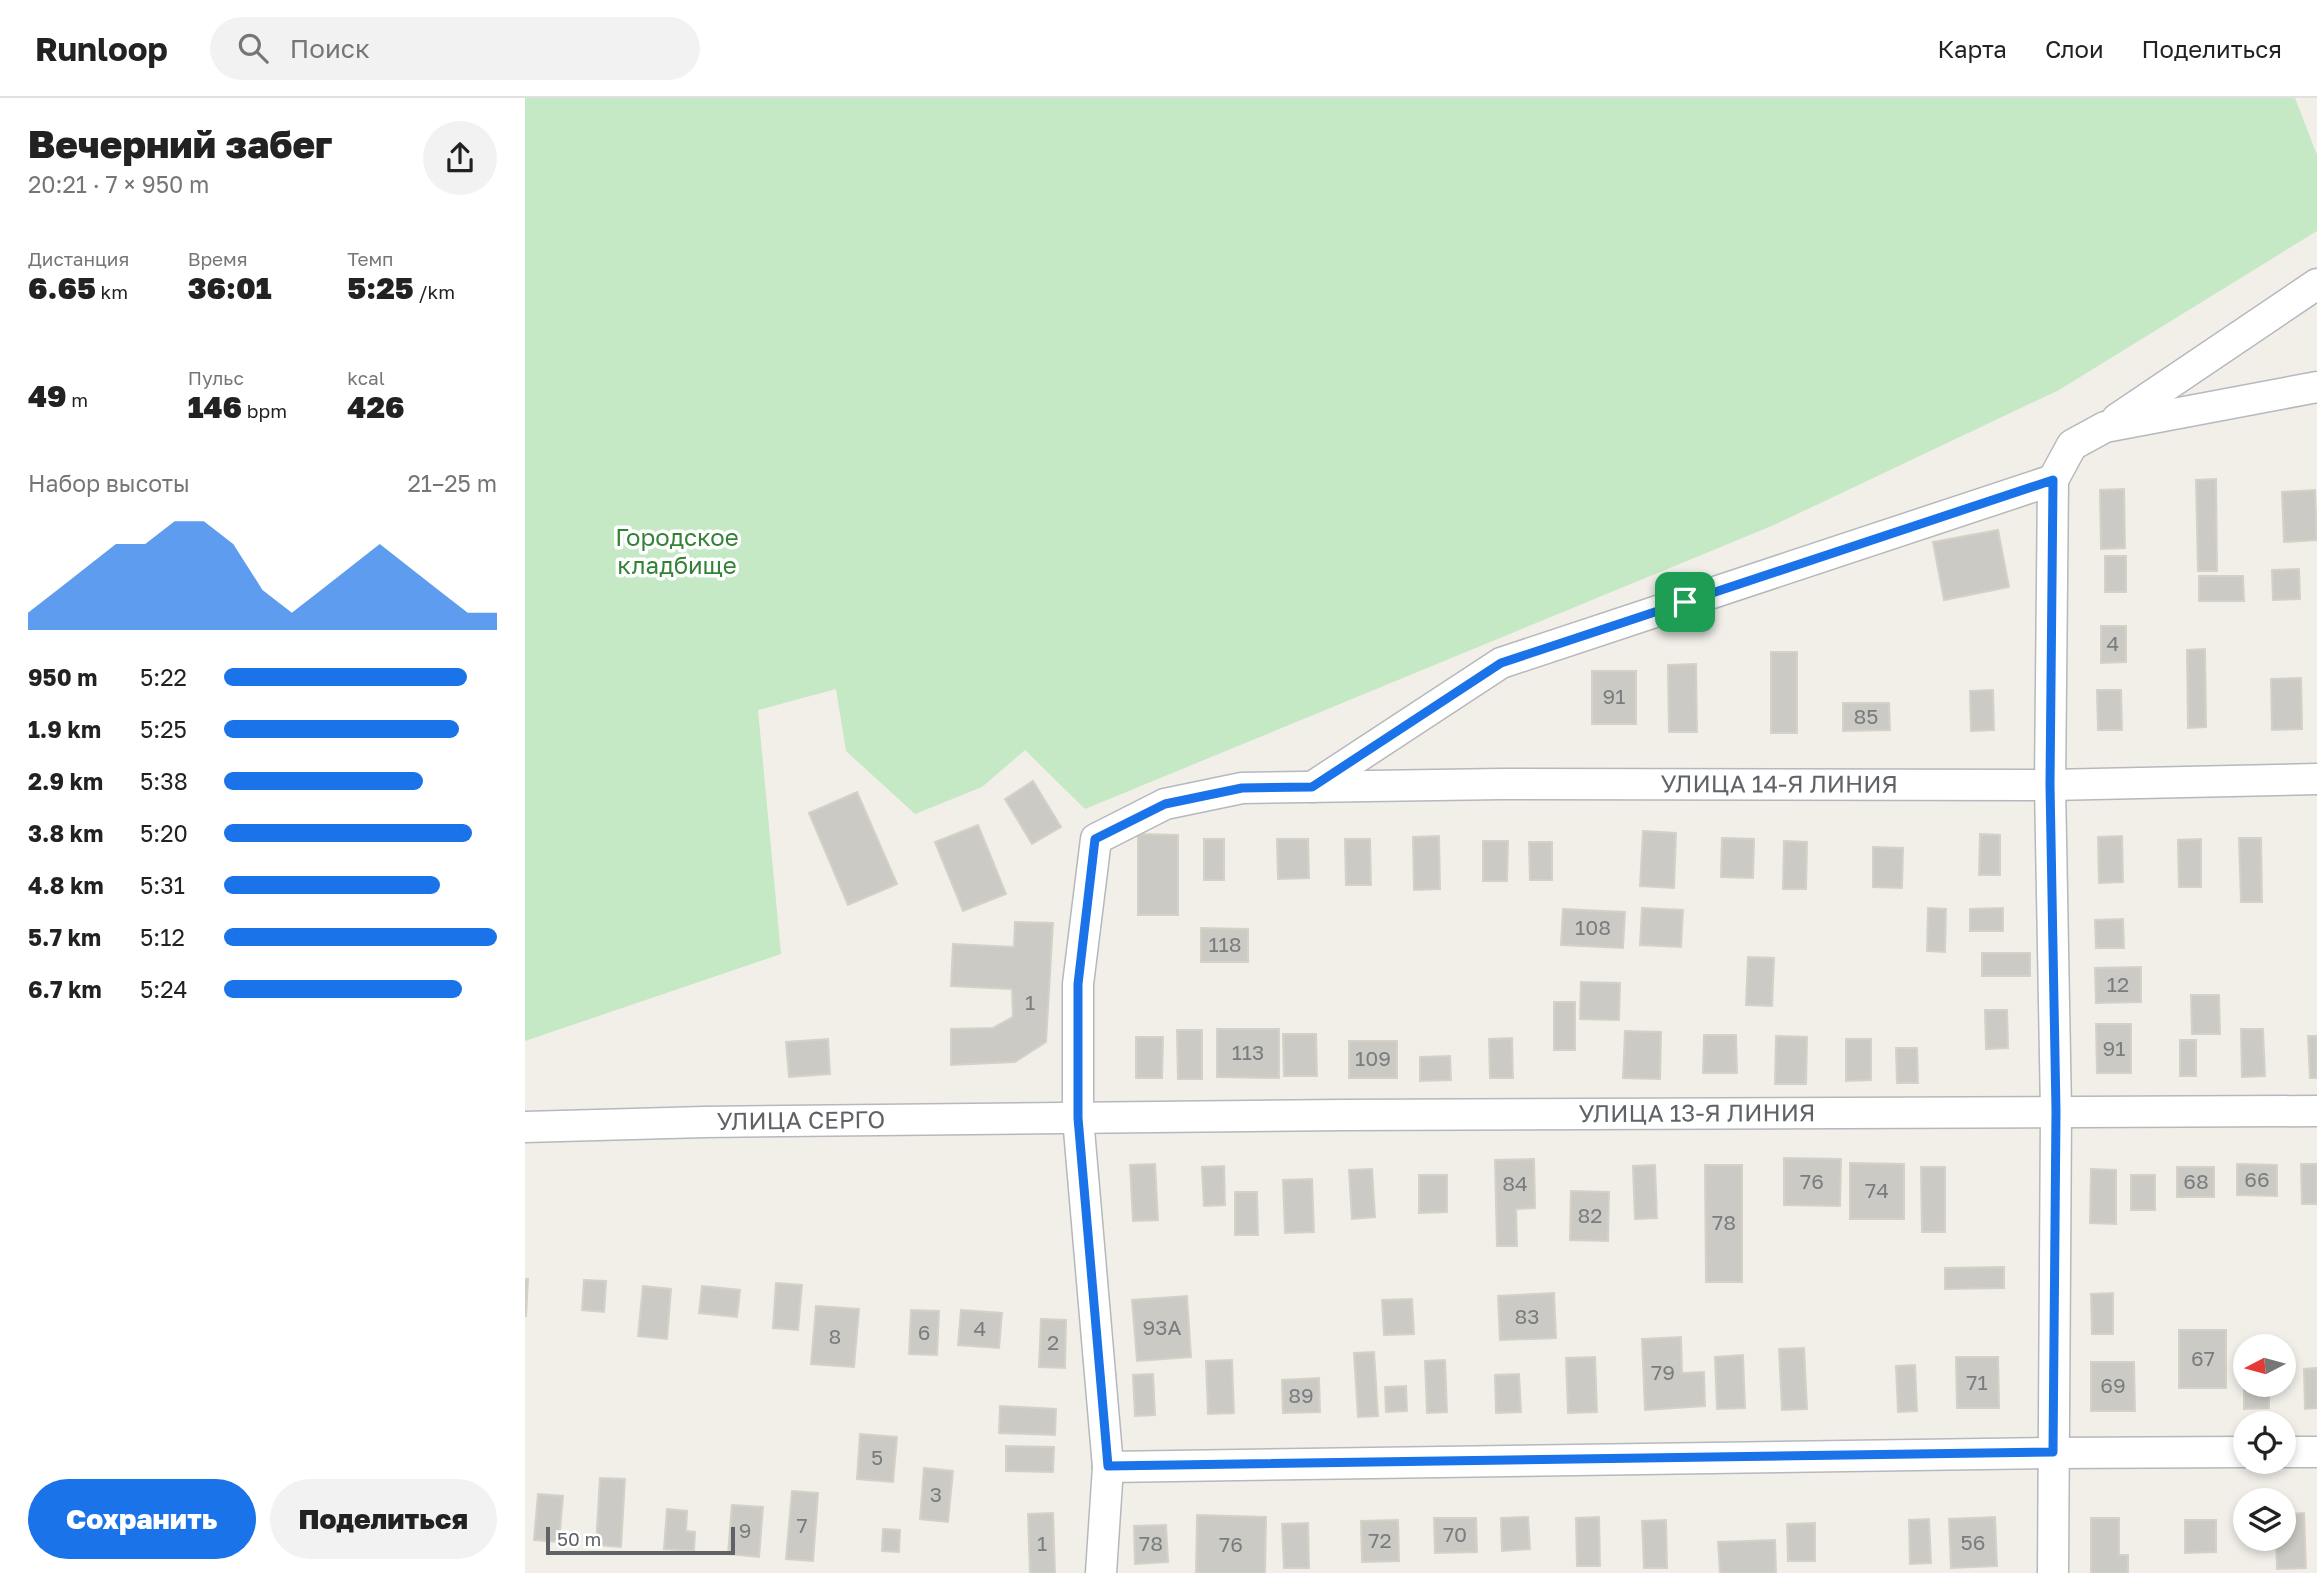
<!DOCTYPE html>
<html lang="ru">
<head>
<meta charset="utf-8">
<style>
  body { margin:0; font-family:"Golos Text",sans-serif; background:#f2f2f2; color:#222; height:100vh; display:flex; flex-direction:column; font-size:26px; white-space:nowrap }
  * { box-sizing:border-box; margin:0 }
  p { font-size:23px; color:#767676 }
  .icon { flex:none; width:38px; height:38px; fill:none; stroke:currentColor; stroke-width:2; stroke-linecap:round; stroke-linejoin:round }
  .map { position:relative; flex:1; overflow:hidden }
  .details { display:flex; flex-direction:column; background:#fff; width:525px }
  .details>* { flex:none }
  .needle { width:46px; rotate:264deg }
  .controls { position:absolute; left:1708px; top:1236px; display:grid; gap:14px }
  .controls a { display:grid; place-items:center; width:63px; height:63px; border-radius:50%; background:#fff; box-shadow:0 4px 10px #0003; font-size:35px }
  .scale { position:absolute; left:21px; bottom:18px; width:189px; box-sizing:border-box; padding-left:7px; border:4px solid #5f6368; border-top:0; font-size:19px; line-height:24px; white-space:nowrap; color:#5f6368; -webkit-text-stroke:5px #fff; paint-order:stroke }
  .pin { position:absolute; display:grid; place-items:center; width:60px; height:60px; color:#fff; margin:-30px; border-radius:14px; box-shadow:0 4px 10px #0006 }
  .round { display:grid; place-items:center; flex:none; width:74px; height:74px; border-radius:37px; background:#f2f2f2 }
  .headline { display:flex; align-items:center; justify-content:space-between; height:119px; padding:0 28px }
  h1 { font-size:38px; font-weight:800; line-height:52px }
  .stats { display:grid; grid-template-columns:repeat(3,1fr); gap:10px; height:119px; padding:7px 28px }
  .stats div { display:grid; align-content:center }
  .stats b { font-size:30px; font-weight:800 }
  .stats small { font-size:19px; font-weight:400 }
  .stats p { font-size:19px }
  .chart { height:196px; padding:14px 28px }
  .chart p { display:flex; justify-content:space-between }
  .chart svg { width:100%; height:126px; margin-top:7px; fill:#1a73e8; opacity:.7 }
  .action { display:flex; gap:14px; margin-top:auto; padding:14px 28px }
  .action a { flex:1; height:80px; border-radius:42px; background:#1a73e8; color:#fff; font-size:28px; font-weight:800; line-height:80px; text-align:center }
  .action a+a { background:#f2f2f2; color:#222 }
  ul { padding:0 28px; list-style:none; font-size:23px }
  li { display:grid; grid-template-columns:112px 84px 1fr; align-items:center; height:52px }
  li i { height:18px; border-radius:9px; background:#1a73e8 }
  header { display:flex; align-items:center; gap:42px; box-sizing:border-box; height:98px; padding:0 35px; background:#fff; border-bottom:2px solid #e0e0e0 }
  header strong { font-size:33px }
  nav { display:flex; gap:38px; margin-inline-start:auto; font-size:24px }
  .search { width:490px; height:63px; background:#f2f2f2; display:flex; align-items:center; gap:18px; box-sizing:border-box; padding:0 24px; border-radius:38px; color:#767676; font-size:26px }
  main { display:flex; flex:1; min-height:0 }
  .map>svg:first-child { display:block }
  .green { fill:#c5e8c5 }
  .building { fill:#cccac5; stroke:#d6d1c6; stroke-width:2 }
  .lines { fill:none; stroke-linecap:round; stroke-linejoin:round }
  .minor-casing { stroke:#b5b8bc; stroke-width:33 }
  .minor { stroke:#fff; stroke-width:30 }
  .route-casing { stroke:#fff; stroke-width:14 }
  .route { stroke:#1a73e8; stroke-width:9 }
  .labels { text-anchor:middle; stroke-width:7; stroke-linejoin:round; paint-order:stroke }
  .number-label { font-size:21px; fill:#7a7d7f }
  .park-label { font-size:24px; fill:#348238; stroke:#fff }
  .street-label { font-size:24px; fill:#5f6368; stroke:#fff }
</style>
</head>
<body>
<header>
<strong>Runloop</strong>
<div class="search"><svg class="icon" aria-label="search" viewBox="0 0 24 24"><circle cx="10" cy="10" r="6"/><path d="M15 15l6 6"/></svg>Поиск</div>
<nav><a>Карта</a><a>Слои</a><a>Поделиться</a></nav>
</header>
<main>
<section class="details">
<div class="headline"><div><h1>Вечерний забег</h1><p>20:21 · 7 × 950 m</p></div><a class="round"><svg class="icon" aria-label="share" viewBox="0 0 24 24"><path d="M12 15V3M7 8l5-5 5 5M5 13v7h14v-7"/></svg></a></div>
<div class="stats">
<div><p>Дистанция</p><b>6.65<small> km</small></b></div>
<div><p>Время</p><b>36:01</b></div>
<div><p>Темп</p><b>5:25<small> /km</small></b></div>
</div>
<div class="stats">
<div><b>49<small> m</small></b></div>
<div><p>Пульс</p><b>146<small> bpm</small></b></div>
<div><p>kcal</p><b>426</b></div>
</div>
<div class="chart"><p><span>Набор высоты</span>21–25 m</p>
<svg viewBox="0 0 160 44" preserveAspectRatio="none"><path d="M0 44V38L10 30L20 22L30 14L40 14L50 6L60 6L70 14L80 30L90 38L100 30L110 22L120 14L130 22L140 30L150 38L160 38V44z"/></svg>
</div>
<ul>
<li><b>950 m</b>5:22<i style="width:89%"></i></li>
<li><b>1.9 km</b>5:25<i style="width:86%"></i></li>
<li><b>2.9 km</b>5:38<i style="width:73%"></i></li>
<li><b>3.8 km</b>5:20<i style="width:91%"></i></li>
<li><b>4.8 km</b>5:31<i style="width:79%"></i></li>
<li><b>5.7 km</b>5:12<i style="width:100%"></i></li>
<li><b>6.7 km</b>5:24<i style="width:87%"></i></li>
</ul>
<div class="action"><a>Сохранить</a><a>Поделиться</a></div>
</section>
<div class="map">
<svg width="1792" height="1475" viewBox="0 0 1792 1475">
  <rect width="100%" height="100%" fill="#f1efe8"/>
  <path class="green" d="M0,0H1770L1792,57V133L1534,292L1249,427L560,711L500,652L457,689L390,716L321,653L311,591L233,612L256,856L0,943Z"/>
  <path class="building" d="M1691,381L1692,473H1673L1671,382Z
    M1599,391L1600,450L1576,451L1575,392Z
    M1790,392L1792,442L1759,444L1757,394Z
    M1473,432L1484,489L1419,502L1408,444Z
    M1580,458H1601V494H1580Z
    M1774,471L1775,501L1748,502L1747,472Z
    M1674,478H1718L1719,503H1674Z
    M1576,528H1601V564L1576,565Z
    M1680,551L1681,629L1663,630L1662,552Z
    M1246,554H1272V635H1246Z
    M1171,566L1172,634H1144L1143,567Z
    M1067,573H1111V626H1067Z
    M1776,580L1777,631L1747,632L1746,581Z
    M1468,592L1469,632L1446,633L1445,593Z
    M1572,592H1596L1597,632H1573Z
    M1318,605H1364L1365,632L1318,633Z
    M508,683L536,729L507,746L480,701Z
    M332,694L372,786L323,807L284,715Z
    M453,727L481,796L438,813L410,744Z
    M1118,733L1151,735L1149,790L1115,788Z
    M613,736L653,737V817H613Z
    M1455,736L1475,737V777H1454Z
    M914,738L915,791L889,792L888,739Z
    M1597,738L1598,784L1574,785L1573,739Z
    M1197,740L1229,741L1228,780L1196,779Z
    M1714,740H1736L1737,804H1716Z
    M679,741H699V782H679Z
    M752,741H783L784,780L753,781Z
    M820,741H845L846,787H821Z
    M1676,741V789H1654L1653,742Z
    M958,743H983L982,783H958Z
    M1259,743L1282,744L1281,791H1258Z
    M1004,744H1027V782H1005Z
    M1348,749L1378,750L1377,790L1348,789Z
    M1117,810L1158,812L1156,849L1115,847Z
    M1403,810L1421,811L1420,854L1402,853Z
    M1478,810V833H1445V811Z
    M1038,811L1100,814L1098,850L1036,847Z
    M1598,821L1599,850H1571L1570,822Z
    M490,824L528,825L521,944L490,964L426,967V931L468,930L488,919L487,891L426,888L428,846L489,849Z
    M676,830L723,831V864H676Z
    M1457,855H1505V878H1457Z
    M1223,859L1249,860L1247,908L1221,907Z
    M1616,869V904L1571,905L1570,870Z
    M1056,884L1095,885L1094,922L1055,921Z
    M1666,897H1694L1695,936H1667Z
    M1029,904H1050V952H1029Z
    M1460,912H1482L1483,950L1461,951Z
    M1571,926H1606V975H1572Z
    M692,931H754V980L692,979Z
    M1716,931H1738L1740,978L1717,979Z
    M652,932H677V981H653Z
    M1100,933L1136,934L1135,981L1098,980Z
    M758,936H791L792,978H759Z
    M1179,937H1211L1212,975H1178Z
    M1251,938L1282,939L1281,986H1250Z
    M1783,938H1792V980H1785Z
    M611,939H638L637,980H611Z
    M987,940L988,980H965L964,941Z
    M303,941L305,976L264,979L261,944Z
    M1321,941H1346V982L1321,983Z
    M1655,942H1671V978H1655Z
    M824,943H872V980H824Z
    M1371,950H1392L1393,985H1372Z
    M925,958L926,982L895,983V959Z
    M1259,1060L1316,1061L1315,1108L1259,1107Z
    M1009,1061L1010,1110L991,1111L992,1148H972L970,1062Z
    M1325,1065L1379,1066V1121H1325Z
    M630,1066L633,1122L608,1123L605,1067Z
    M1712,1066L1752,1067V1098L1712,1097Z
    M1776,1066H1792V1106H1777Z
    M1130,1067L1132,1120L1110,1121L1108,1068Z
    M1180,1067H1217V1184H1181Z
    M699,1068L700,1107L679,1108L677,1069Z
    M1396,1069H1420V1134H1397Z
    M1652,1069H1689V1099H1652Z
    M847,1071L850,1119L827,1121L824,1072Z
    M1566,1071L1591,1072V1126L1565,1125Z
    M894,1077H922V1114L894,1115Z
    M1606,1077H1630V1112H1606Z
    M787,1081L789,1134L760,1135L758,1082Z
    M1046,1093L1084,1094L1083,1143L1045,1142Z
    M710,1094H732L733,1137H710Z
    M1479,1169V1190L1420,1191V1170Z
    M0,1181H3L1,1218H0Z
    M59,1182L81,1183L79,1214L57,1212Z
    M251,1185L277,1187L273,1232L248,1230Z
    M118,1188L146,1191L142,1241L113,1238Z
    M177,1188L215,1192L212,1219L174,1215Z
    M1029,1195L1031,1240L975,1242L973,1198Z
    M1588,1195V1236H1567L1566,1196Z
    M662,1198L666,1259L612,1263L607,1202Z
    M887,1201L889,1236L859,1237L857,1202Z
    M291,1208L334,1211L329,1269L286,1266Z
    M386,1212L414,1213L412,1257L384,1256Z
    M436,1212L477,1215L474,1250L433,1247Z
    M516,1221L541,1222L540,1270L514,1269Z
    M1654,1232H1701V1290H1654Z
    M1156,1239L1157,1275L1179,1274L1180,1308L1120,1312L1117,1241Z
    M1279,1250L1282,1311L1257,1312L1254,1251Z
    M849,1254L853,1318L833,1319L829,1255Z
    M1218,1257L1220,1310L1192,1311L1190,1259Z
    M1070,1259L1072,1314L1043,1315L1041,1260Z
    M1431,1259H1473L1474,1310H1432Z
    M707,1262L709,1315L683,1316L681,1263Z
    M920,1262L922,1314L902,1315L900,1263Z
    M1566,1264H1609L1610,1313H1566Z
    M1390,1267L1392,1313L1373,1314L1371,1268Z
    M1792,1270V1310L1780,1311L1779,1271Z
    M1719,1272L1720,1286H1744V1310L1719,1311Z
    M628,1276L630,1317L610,1318L608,1277Z
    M994,1276L996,1314L971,1315L970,1277Z
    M794,1280L795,1314L758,1315L757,1282Z
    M881,1288L882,1313L861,1314L860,1289Z
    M475,1308L531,1311L530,1337L474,1335Z
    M335,1336L372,1339L368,1384L332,1381Z
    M481,1348L529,1349L528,1374L481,1373Z
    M399,1370L428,1373L423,1424L395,1421Z
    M75,1380L100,1381L96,1449L71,1447Z
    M267,1393L293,1395L288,1463L261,1461Z
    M13,1396L38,1398L34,1444L9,1442Z
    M207,1407L238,1409L234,1459L203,1456Z
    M142,1411L162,1413L161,1433L170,1434L169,1453L139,1451Z
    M528,1415L530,1475H505L503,1416Z
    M1779,1415L1781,1470L1752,1471L1751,1440H1759V1416Z
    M672,1417L741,1419L740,1475H671Z
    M1003,1419L1005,1451L977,1453L976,1420Z
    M1074,1419L1075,1468H1052L1051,1420Z
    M1470,1419L1472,1468L1426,1470L1424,1421Z
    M909,1420H951L952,1454L910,1455Z
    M1566,1420H1594V1457H1603V1475H1566Z
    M1404,1421L1406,1465L1385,1466L1384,1422Z
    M873,1422L874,1463L837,1464L836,1423Z
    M1141,1422L1142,1470H1119L1117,1423Z
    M1660,1422H1691V1454L1660,1455Z
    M783,1425L784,1470H759L757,1426Z
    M1290,1425V1463H1263L1262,1426Z
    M641,1427L643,1464L610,1466L609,1428Z
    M358,1431L375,1432L374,1454L357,1453Z
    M1250,1442L1251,1475H1195L1193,1444Z"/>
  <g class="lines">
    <defs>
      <g id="minor">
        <path d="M1592,321L1792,186"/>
        <path d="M787,689L976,565L1528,382"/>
        <path id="s1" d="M0,1029L179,1024L819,1017L1792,1013"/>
        <path d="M1759,1354H1792"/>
        <path d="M583,1369L1528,1355L1720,1354"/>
        <path id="s2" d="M576,1475L583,1369L553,1020V886L571,741L640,706L717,690L977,686L1525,687L1792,681"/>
        <path d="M1528,1475L1531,1013L1525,687L1528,382L1547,347L1580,329L1792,289"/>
      </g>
    </defs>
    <use href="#minor" class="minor-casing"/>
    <use href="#minor" class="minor"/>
  </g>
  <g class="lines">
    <defs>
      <path id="route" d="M1528,382L1525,687L1531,1013L1528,1354L583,1368L553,1020V886L570,741L640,706L717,690L787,689L976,565Z"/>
    </defs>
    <use href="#route" class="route-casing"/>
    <use href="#route" class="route"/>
  </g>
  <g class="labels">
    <g class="number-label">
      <text x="1588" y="553">4</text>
      <text x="1089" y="606">91</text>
      <text x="1341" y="626">85</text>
      <text x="1068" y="837">108</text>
      <text x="700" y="854">118</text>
      <text x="1593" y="894">12</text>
      <text x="505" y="912">1</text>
      <text x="1589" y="958">91</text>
      <text x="723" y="962">113</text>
      <text x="848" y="968">109</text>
      <text x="1732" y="1089">66</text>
      <text x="1287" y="1091">76</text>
      <text x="1671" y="1091">68</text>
      <text x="990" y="1093">84</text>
      <text x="1352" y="1100">74</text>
      <text x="1065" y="1125">82</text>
      <text x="1199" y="1132">78</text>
      <text x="1002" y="1226">83</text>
      <text x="637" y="1237">93А</text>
      <text x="455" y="1238">4</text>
      <text x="399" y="1242">6</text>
      <text x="310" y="1246">8</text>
      <text x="528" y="1252">2</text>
      <text x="1678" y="1268">67</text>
      <text x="1138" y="1282">79</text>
      <text x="1452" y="1292">71</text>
      <text x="1588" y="1295">69</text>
      <text x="776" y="1305">89</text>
      <text x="352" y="1367">5</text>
      <text x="411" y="1404">3</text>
      <text x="277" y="1435">7</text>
      <text x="220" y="1440">9</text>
      <text x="930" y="1444">70</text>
      <text x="855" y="1450">72</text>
      <text x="1448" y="1452">56</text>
      <text x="517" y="1453">1</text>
      <text x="626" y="1453">78</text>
      <text x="706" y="1454">76</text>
    </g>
    <g class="park-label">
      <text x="152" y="448">Городское<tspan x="152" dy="28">кладбище</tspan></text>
    </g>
    <g class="street-label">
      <text dy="8" stroke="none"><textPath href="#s2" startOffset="1430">УЛИЦА 14-Я ЛИНИЯ</textPath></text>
      <text dy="8" stroke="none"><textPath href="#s1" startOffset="1172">УЛИЦА 13-Я ЛИНИЯ</textPath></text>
      <text dy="8" stroke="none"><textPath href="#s1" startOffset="276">УЛИЦА СЕРГО</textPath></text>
    </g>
  </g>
</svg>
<div class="controls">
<a><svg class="needle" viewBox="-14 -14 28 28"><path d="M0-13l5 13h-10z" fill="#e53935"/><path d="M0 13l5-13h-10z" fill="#767676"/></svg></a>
<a><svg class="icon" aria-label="locate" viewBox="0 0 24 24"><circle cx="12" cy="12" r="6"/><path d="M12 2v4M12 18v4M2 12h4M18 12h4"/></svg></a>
<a><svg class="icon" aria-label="layers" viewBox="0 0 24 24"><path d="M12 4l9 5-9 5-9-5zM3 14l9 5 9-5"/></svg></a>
</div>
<div class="scale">50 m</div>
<div class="pin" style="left:1160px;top:504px;background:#1e9e55"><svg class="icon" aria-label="arrive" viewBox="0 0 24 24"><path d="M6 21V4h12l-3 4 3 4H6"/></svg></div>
</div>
</main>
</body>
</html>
